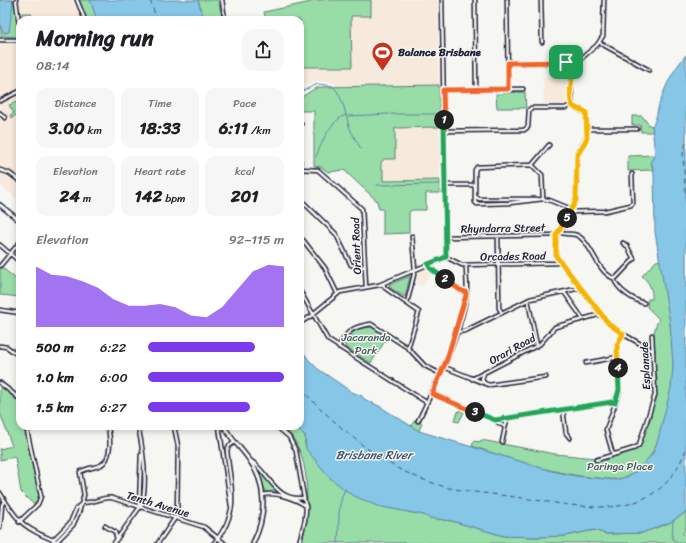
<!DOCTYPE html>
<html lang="en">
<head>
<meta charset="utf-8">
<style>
  body { margin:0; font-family:Sriracha,sans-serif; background:#f6f6f6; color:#202124; height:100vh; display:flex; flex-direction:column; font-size:15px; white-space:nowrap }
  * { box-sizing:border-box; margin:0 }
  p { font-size:13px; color:#757577 }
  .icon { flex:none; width:22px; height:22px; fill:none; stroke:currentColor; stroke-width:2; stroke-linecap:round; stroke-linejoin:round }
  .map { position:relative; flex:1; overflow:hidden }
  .side { position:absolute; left:16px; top:16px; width:288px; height:414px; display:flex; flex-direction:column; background:#fff; border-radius:12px; box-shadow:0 2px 6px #0003 }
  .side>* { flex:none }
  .pin { position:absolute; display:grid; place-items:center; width:34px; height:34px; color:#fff; margin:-17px; border-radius:8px; box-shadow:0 2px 6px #0006 }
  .km { position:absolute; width:20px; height:20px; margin:-10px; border-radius:50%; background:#222; color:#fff; font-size:11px; line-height:20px; text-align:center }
  .round { display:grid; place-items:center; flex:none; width:42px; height:42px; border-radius:12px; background:#f6f6f6 }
  .headline { display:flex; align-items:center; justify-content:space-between; height:68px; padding:0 20px }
  h1 { font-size:22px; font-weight:800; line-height:30px }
  .figures { display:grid; grid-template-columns:repeat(3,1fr); gap:6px; height:68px; padding:4px 20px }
  .figures div { display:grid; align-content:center; border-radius:10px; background:#f6f6f6; text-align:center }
  .figures b { font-size:17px; font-weight:800 }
  .figures small { font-size:11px; font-weight:400 }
  .figures p { font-size:11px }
  .chart { height:112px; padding:8px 20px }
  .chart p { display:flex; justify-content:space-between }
  .chart svg { width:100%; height:72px; margin-top:4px; fill:#7c3aed; opacity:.7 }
  ul { padding:0 20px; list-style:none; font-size:13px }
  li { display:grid; grid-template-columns:64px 48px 1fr; align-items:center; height:30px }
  li i { height:10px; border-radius:5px; background:#7c3aed }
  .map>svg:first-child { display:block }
  .built { fill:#f7eadc }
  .green { fill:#98dca8; stroke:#5d7f72 }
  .water { fill:#86c6e7; stroke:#5e84a2 }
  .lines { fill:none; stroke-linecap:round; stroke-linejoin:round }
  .stream { stroke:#5e84a2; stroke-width:1 }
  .ferry { stroke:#40536f; stroke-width:1; stroke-dasharray:5 4; stroke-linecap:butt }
  .minor-casing { stroke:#22223b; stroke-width:5.5 }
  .major-casing { stroke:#22223b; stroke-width:6 }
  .minor { stroke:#f6f6f2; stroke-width:2.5 }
  .major { stroke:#f6f6f2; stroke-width:3 }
  .split-1-casing { stroke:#fff; stroke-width:8 }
  .split-2-casing { stroke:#fff; stroke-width:8 }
  .split-3-casing { stroke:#fff; stroke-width:8 }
  .split-4-casing { stroke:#fff; stroke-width:8 }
  .split-5-casing { stroke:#fff; stroke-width:8 }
  .split-6-casing { stroke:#fff; stroke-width:8 }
  .split-1 { stroke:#f0652b; stroke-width:5 }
  .split-2 { stroke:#22a559; stroke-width:5 }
  .split-3 { stroke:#f0652b; stroke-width:5 }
  .split-4 { stroke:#22a559; stroke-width:5 }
  .split-5 { stroke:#f5b400; stroke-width:5 }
  .split-6 { stroke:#f5b400; stroke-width:5 }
  .labels { text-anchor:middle; stroke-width:3; stroke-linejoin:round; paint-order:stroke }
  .poi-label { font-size:11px; font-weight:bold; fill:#22223b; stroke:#f6f6f2; text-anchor:start }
  .street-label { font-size:11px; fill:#22223b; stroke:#f6f6f2 }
  .park-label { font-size:11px; fill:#455a5c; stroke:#f6f6f2 }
  .water-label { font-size:12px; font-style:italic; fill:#40536f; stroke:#f6f6f2 }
</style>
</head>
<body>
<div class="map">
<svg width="686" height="543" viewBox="0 0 686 543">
  <rect width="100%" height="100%" fill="#f6f6f2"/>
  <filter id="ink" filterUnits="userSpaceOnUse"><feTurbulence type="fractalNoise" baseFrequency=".025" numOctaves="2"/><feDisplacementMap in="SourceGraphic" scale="8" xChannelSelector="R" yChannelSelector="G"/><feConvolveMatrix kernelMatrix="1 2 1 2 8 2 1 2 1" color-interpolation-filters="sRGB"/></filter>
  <g filter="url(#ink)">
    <path class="built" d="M0,0H90L97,20H20V201L0,185Z
      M371,0H438L439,85L337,87L334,83L317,81L300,86V67H352L351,16H371Z
      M543,77H568L567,104H544Z
      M440,127V180L383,181L381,162L385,159H395V128Z
      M427,269L431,273L422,286L416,284L419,272Z"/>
    <path class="green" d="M0,0H15L17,10V37L1,36Z
      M79,0H97L103,20H87Z
      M198,0H218L223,20H204Z
      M311,0H371V16H351L352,67H300V20H266L264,12L311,2Z
      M22,13H30L37,20H21Z
      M439,85L440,127L395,128V159H385L381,162V169H383V181L440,180V193H426V210H412L409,212V233L383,234V209H379L377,201L344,170L328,172L321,167L314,166V111H300V98L314,89L321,87Z
      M525,92L526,108H497L496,93Z
      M16,102L20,112L12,118L10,115L14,113L9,105Z
      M632,116H642L649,125L652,126L653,132H641L640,125H632Z
      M655,155L651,161L653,170L628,171V156Z
      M661,260C667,294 672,330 673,365C673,400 660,474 617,479C610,480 602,478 596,478C553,474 513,460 472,446L474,441L480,442L481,440L555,454L596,458L597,461L639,448L643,436L645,437L644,433L652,415L651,414L656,396L657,377H656C655,358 649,335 659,319L647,307L648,299H652C653,290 649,282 642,276L656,261Z
      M0,266L20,282V297L0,295Z
      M410,276L405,297L389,287V285Z
      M371,327L375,328L387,338L371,363L345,347V341L357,329Z
      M0,385L19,402L20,426H24L39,496V501L34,505L21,492L15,457L0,460V449L12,446L0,413Z
      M459,410L464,412L459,422L454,421Z
      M415,420L422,423L419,431L411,426Z
      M282,426H293L305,435C306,439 304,441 305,444C306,450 314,457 318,461C351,503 375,505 424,515L430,518L452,521L504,536L538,537L565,536L594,530L606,534L642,533L671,522L686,512V528L683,534L686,536V543H302C309,507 313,451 282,426Z
      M256,467L277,492L301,500V502L266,492Z"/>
    <path class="water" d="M0,0H12L13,3L9,32L4,33L0,26Z
      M90,0H198L204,20H97Z
      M686,55V512L671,522L642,533L606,534L594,530L565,536L538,537L504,536L452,521L429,518L424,515L377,506L352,495L331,479L306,449L305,435L293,426H300V347L308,359L318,369L352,392L362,396L364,399L379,406L419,431L552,471L576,476L616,480L629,476L638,470L653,453L658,439L671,388L673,366L670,324L655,232L654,172L651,161L655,155L652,126C657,120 657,109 660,102C666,84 674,69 686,55Z"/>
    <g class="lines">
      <path class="stream" d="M300,92L318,84L333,86C343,97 345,112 349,126C352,134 357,142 361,149
        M391,114H440
        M348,116L389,114
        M316,157C321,144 331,119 346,115
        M377,185L440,184
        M673,521L672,539L679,543
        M338,543C340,523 336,508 345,489"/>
      <path class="ferry" d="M150,0L157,20
        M686,143L683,154L686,202
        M300,388C328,417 365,451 401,470C415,477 434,484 449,488C471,492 493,494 515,497C547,501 605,514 635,502C663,492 675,476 686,450"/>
      <defs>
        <path id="minor" d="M16,0L20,32
          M77,0L85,20
          M222,0L225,20
          M442,0L446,257
          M475,0L476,89
          M507,0L508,89
          M541,0L542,42
          M0,40H20
          M600,43L649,70
          M508,63H576
          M443,90L523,89
          M0,101L20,91
          M0,113L5,118
          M300,125L301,124
          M587,129H637
          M444,131L524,130L528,127L529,110L531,108H565L572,105
          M300,161L302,201L336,234L351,265L364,267
          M532,165L542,175L543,199L509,203L477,204L475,202V170L477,167Z
          M532,165L549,145
          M301,169L318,170L362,209L366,287
          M0,170L9,173L20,181
          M445,185H475
          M476,197L479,199H537
          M542,199L549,200L571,209
          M570,212L605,211L631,205L633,203L632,174
          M560,232C566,236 574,232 580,237C593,247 597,271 613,278H616L634,259L627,246L623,243
          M556,235V256L601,314L609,324L623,334L653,351
          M498,236L499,308L502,313
          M445,237L556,235L560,232L576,200L577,156L587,136L586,113L574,107L572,104L571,80L576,63L597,45L603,36L604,0
          M300,239L303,240L325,268L337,293
          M0,245L20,262
          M446,257L462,265L556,263L560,261
          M428,264L430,268L460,290L466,292
          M0,266L20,242
          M614,278C616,289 633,300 644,303
          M383,284L385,288L419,312L408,348
          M300,291L328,340L426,402
          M564,292L583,319
          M528,300L537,346
          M407,303L415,270L412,236
          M0,310L20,313
          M313,314L340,292L379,285L446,257
          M300,323L313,315
          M456,332L465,331L530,299L580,288
          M0,346L7,347L15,353
          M338,347C348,330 352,327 371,324L408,348L425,366L441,374
          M586,363L618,357
          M444,367L489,385L546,377
          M484,373L482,379L484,383
          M472,379L540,344L555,327L601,314
          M0,383L20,399
          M432,394L495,420L612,402L615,403
          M563,410L566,433L570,438
          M418,421C436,384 458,341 466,299C468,288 466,276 466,265
          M496,421L505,427
          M138,426C143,449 148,484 141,507
          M174,426L178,446L177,518
          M219,426L231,506
          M276,426L289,437L296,451L306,509L305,520L299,543
          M502,442L507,419
          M613,455L606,430L619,393L617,345L623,334
          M250,460C269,472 275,502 304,498
          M596,460L635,448L639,445L655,395L652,335
          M0,493C20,526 25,528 60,543
          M263,495C274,491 296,499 306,506
          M82,502C92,505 102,496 112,498L204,527L224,543
          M139,507L141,455
          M19,522L38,504L41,496L26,426
          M105,526L115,532L117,539
          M0,527L2,505L4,501
          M53,540L70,523L76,509L80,505
          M57,541L73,525L79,512L84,495L80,472C86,468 94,468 101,465C112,459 111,436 107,426
          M114,543L140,507
          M158,543L175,518
          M214,543C242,510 230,488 227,450L229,446L235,442"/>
        <path id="major" d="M0,205L20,221
          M224,426C230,438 240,447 248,458C267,483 267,516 253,543"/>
      </defs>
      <use href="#minor" class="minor-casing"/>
      <use href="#major" class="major-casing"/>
      <use href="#minor" class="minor"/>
      <use href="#major" class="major"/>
    </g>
  </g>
  <g class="lines" filter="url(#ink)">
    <defs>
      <path id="split-1" d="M444,120L443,90L508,89V63L566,62"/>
      <path id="split-2" d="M444,120L446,257L428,264L430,268L445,279"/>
      <path id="split-3" d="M445,279L460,290L466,292V295L447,359L432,394L475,412"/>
      <path id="split-4" d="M475,412L495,420L612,402L615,403L619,390L618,368"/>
      <path id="split-5" d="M567,218L556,235V256L609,324L623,334L617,345L618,368"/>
      <path id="split-6" d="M566,62L576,63C573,71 566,101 574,107C578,110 582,109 586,112L587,138L577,156L576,200L567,218"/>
    </defs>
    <use href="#split-1" class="split-1-casing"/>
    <use href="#split-2" class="split-2-casing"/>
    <use href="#split-3" class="split-3-casing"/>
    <use href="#split-4" class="split-4-casing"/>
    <use href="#split-5" class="split-5-casing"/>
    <use href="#split-6" class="split-6-casing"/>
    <use href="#split-1" class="split-1"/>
    <use href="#split-2" class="split-2"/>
    <use href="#split-3" class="split-3"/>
    <use href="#split-4" class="split-4"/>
    <use href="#split-5" class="split-5"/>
    <use href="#split-6" class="split-6"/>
  </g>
  <defs>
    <symbol id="stadium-pin" viewBox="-11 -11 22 30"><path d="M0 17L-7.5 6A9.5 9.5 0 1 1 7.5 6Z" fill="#c8321e" stroke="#f6f6f2"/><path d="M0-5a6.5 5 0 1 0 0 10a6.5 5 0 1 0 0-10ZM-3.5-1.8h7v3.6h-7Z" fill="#fff"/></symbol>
  </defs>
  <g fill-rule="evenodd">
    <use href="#stadium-pin" x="370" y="40" width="25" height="34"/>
  </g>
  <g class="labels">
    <g class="poi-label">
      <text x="398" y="56">Balance Brisbane</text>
    </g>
    <g class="street-label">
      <text transform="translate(503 228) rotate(-1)" y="4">Rhyndarra Street</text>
      <text transform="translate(356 246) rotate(-92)" y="4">Orient Road</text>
      <text transform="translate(513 256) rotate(-1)" y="4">Orcades Road</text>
      <text transform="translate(512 349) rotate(-29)" y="4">Orari Road</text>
      <text transform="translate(645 366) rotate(-93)" y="4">Esplanade</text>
      <text transform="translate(158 504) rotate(17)" y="4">Tenth Avenue</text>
    </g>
    <g class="park-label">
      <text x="366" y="341">Jacaranda<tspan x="366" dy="13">Park</tspan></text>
      <text x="620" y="470">Paringa Place</text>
    </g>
    <g class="water-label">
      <text x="374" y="459">Brisbane River</text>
    </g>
  </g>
</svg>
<div class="pin" style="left:566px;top:62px;background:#1e9e55"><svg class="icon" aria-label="arrive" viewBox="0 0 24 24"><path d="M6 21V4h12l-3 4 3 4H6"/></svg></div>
<b class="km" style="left:444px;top:120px">1</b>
<b class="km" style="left:445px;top:279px">2</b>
<b class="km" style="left:475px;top:412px">3</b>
<b class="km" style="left:618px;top:368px">4</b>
<b class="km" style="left:567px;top:218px">5</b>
<section class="side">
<div class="headline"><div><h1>Morning run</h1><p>08:14</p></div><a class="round"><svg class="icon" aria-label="share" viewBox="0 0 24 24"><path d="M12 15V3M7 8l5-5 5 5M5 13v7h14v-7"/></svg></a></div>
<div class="figures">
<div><p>Distance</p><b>3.00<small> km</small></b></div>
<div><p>Time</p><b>18:33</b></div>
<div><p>Pace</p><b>6:11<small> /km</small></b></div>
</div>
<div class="figures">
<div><p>Elevation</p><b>24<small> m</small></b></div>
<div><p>Heart rate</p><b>142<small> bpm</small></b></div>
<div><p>kcal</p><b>201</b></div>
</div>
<div class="chart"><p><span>Elevation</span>92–115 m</p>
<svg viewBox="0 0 160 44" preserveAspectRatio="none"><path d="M0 44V7L10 12L20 13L30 16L40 20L50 27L60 31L70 31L80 30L90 32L100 37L110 38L120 32L130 21L140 10L150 6L160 7V44z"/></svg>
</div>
<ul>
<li><b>500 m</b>6:22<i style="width:79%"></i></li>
<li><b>1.0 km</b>6:00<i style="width:100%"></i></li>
<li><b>1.5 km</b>6:27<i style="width:75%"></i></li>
</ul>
</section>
</div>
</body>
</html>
